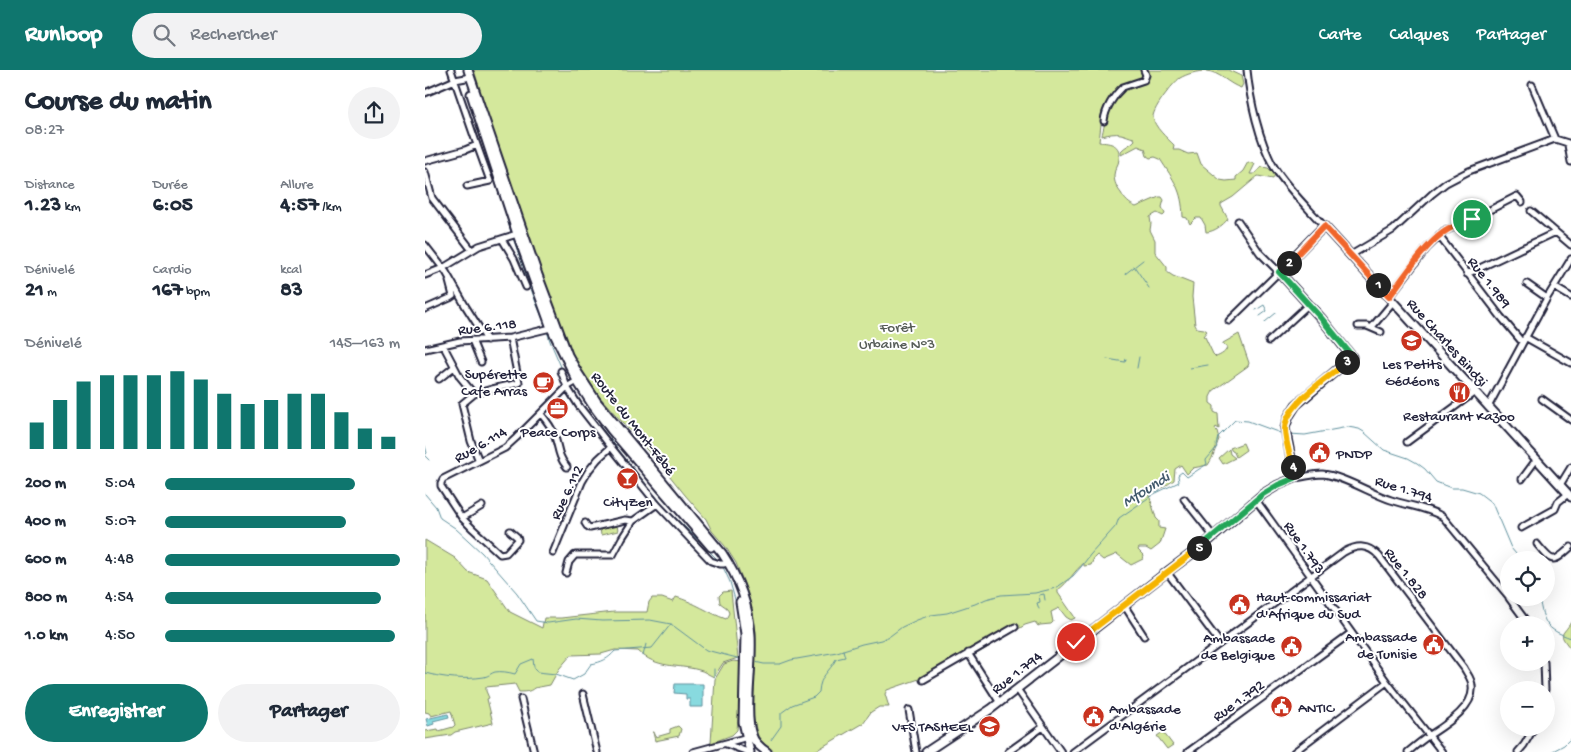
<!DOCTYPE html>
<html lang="fr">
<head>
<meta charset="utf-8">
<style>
  body { margin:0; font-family:"Gochi Hand",sans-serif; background:#f2f2f3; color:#1f2937; height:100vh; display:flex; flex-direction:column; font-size:19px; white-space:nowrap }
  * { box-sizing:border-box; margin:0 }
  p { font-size:16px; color:#747a83 }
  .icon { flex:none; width:28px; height:28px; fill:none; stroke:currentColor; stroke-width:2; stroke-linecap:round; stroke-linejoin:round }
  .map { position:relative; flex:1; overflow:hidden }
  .panel { display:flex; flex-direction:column; background:#fff; width:425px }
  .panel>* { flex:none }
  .fabs { position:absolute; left:1075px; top:481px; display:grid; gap:10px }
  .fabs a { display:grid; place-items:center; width:55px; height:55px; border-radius:50%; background:#fff; box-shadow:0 5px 20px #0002; font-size:25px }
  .pin { position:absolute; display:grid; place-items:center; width:42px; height:42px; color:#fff; margin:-21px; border:2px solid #fff; border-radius:50%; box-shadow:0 1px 5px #0007 }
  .km { position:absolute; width:25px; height:25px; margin:-12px; border-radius:50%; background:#222; color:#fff; font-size:14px; line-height:25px; text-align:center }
  .round { display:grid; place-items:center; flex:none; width:52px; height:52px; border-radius:26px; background:#f2f2f3 }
  .headline { display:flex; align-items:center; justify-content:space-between; height:85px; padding:0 25px }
  h1 { font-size:28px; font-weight:700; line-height:38px }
  .figures { display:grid; grid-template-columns:repeat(3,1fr); gap:8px; height:85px; padding:5px 25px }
  .figures div { display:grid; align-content:center }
  .figures b { font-size:21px; font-weight:700 }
  .figures small { font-size:14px; font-weight:400 }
  .figures p { font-size:14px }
  .chart { height:140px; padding:10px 25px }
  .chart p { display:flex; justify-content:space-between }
  .chart svg { width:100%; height:90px; margin-top:5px; stroke:#0f766e; stroke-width:6 }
  .action { display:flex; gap:10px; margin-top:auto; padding:10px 25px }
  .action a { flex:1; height:58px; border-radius:30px; background:#0f766e; color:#fff; font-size:20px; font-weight:700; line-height:58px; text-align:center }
  .action a+a { background:#f2f2f3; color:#1f2937 }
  ul { padding:0 25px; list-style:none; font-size:16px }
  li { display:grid; grid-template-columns:80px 60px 1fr; align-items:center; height:38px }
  li i { height:12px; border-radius:6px; background:#0f766e }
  header { display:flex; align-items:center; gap:30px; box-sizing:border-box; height:70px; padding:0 25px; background:#0f766e; color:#fff }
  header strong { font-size:24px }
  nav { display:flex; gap:28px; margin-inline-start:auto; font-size:18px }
  .search { width:350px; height:45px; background:#f2f2f3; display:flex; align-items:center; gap:12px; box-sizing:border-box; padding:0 18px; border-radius:28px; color:#747a83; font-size:19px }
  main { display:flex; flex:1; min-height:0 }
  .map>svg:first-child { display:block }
  .green { fill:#d4e89c; stroke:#7b856c }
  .water { fill:#88dadf; stroke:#5f909d }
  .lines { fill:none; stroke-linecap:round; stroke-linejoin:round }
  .stream { stroke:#5f909d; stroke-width:1 }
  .street-casing { stroke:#22223b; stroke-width:9 }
  .secondary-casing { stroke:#22223b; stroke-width:11 }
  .street { stroke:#fff; stroke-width:5 }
  .secondary { stroke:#fff; stroke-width:7 }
  .split-1-casing { stroke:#fff; stroke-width:10 }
  .split-2-casing { stroke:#fff; stroke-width:10 }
  .split-3-casing { stroke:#fff; stroke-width:10 }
  .split-4-casing { stroke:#fff; stroke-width:10 }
  .split-5-casing { stroke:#fff; stroke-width:10 }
  .split-6-casing { stroke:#fff; stroke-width:10 }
  .split-1 { stroke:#f0652b; stroke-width:6 }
  .split-2 { stroke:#f0652b; stroke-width:6 }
  .split-3 { stroke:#22a559; stroke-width:6 }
  .split-4 { stroke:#f5b400; stroke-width:6 }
  .split-5 { stroke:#22a559; stroke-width:6 }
  .split-6 { stroke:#f5b400; stroke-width:6 }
  .labels { text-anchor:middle; stroke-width:4; stroke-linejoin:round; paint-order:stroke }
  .street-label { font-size:15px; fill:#22223b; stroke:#fff }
  .park-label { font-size:15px; fill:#575d58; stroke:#fff }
  .poi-label { font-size:15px; fill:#22223b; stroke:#fff }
  .water-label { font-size:16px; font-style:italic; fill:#41596c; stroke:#fff }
</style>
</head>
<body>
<header>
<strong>Runloop</strong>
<div class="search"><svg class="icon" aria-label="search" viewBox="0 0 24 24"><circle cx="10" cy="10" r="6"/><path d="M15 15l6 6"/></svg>Rechercher</div>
<nav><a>Carte</a><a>Calques</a><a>Partager</a></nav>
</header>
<main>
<section class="panel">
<div class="headline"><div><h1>Course du matin</h1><p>08:27</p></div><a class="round"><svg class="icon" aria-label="share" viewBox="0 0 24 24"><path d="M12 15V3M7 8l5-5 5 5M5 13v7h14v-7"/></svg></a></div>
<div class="figures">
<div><p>Distance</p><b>1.23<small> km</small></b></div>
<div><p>Durée</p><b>6:05</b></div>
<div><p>Allure</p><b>4:57<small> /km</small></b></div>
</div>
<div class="figures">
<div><p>Dénivelé</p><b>21<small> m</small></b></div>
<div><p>Cardio</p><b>167<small> bpm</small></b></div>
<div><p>kcal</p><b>83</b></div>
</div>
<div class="chart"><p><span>Dénivelé</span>145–163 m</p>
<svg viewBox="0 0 160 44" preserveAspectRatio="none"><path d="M5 44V31M15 44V20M25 44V11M35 44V8M45 44V8M55 44V8M65 44V6M75 44V10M85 44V17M95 44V22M105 44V20M115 44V17M125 44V17M135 44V26M145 44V34M155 44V38"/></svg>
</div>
<ul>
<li><b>200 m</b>5:04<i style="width:81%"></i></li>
<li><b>400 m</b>5:07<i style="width:77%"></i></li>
<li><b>600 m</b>4:48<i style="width:100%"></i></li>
<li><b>800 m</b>4:54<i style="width:92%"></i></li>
<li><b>1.0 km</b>4:50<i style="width:98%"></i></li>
</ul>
<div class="action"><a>Enregistrer</a><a>Partager</a></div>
</section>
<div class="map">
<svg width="1146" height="682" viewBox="0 0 1146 682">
  <rect width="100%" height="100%" fill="#fff"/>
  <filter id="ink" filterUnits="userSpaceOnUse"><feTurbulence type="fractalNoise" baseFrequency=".02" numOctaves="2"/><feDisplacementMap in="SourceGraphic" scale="10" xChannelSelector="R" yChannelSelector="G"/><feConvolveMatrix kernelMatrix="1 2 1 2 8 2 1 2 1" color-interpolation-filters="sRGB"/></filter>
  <g filter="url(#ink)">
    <path class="green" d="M49,0H717L718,4L717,8L695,17L691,20L677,45L674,72C686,73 696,74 694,89C694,95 689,99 689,105C689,112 692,118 696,123C700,130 704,134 711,137L734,127H737L739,130L737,137L740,144L738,146L732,143L725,147L726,154L725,160L730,170V182L742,197V202L748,206L768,214L767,227L770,255L772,258L779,259L782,261L778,266L780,267L788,284L791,287C796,285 802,282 802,276L798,275V273L814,264L824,293L823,296L788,321L785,327V333L789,336V342L793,344L794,359L791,357L790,359L792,361L794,369C790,379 789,386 783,395L768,398L762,404L756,395L750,399L749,410L739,417L724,424L731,448L734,451V458L740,459L735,474L726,481L721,478H714L713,480L719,486L718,489L706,495L692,484L678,490L672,485L669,488L666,495L659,496V493C649,501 644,512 633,520V523L649,546L650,548L646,550L641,547L634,538L626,542L628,552L626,554L615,555L613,556L610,552L600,555L550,585L539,586L512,599L497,608L462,620L460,624L464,637H454L446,642L438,653L392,680L384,682H350L338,673L333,666L328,648L331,562L327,539L323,524L311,493L300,476L287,461L281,449L260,425L240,400L173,325L150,289L134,254L68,62Z
      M721,0H803L816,6L818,14L816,18C803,14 795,2 781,1C772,1 762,4 755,8C748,13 728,38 728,47C729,57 742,68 749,75L748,80H754L763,84L772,83L776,94L795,110L801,111L811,110V107L818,101L823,92L830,94L825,104H829L837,97L843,98L850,104L848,109L833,106L808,127L796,134V136L803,149C798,155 789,162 781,162L780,155L776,148H771L765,154L762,148L758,147C757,119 749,111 735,89L730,87L725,88L722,86L720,79L713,76L696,85V81C700,76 706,75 710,70L709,68C704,67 701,65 696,64C690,63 684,64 677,66C679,53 687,26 699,19C706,15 715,16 722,12L724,4Z
      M818,373L821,380L811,387L809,382L807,381L805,378Z
      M804,379L805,384L810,388L798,394L794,388Z
      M192,455L193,461L176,465L175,459Z
      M0,470L30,488L43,502L62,509L85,542L117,558L119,548H136L189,542H222L224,532L227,528H237L248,532L251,527C269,532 284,543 301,549L304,543L302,538L295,533L294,526L298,522L306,521L313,588L298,593L289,607C284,605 279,601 274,600C252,594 232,599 213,581L190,580L176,584L146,585L134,599L125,615L109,618C105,622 99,622 94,622L90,614L61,617V621L64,628L62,629L68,653L30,662L26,665L0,669V661L13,659L14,661L28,657L30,655L26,641L6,646L4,643L0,642Z
      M1146,552V578H1145C1132,562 1138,566 1146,552Z
      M308,591L318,592L312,660L307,665L286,673L290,609L299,594Z
      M253,656L256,659L254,666L230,671L228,662H229L231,667L245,663V659Z
      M738,662L748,675L742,679L732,666Z"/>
    <path class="water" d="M250,614H278V637H265V629H261V624L249,623Z
      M23,644L24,647L8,651L9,654L3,656L1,649Z"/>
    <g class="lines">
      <path class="stream" d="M47,42L74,120L86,162
        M88,168L110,230L121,257
        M709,196L724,218
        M700,204L718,190
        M831,240L839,235L842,241L835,246
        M840,252L851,243
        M122,261L125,271L137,299
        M682,289L700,292L701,289
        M712,298L714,287
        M765,298L783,295
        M140,304L145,314
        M147,318L158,335L236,433L296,493
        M864,364L880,365L923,357L934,359L939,362L959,380L983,388L992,393L1000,399L1011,412L1026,418H1037L1054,423L1067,433L1086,478L1096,490
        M0,376L2,383L0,385
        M0,386L4,390
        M0,424L11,437L15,448L30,458L57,483L92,523L111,551L123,553L151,549L177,551L225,550L246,554L281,580L316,589
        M298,497L305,512L313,540
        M1114,528C1119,553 1120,559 1146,568
        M614,539L612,533L615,532L614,525L619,524L620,530
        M218,586L221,574
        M330,592L339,594H355L366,590L412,582L437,574L456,570L465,566L477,557L492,550L506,545L522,543L550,534L561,529L576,525L610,523L631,518L648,506L656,497L665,485L691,456L694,448L729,424L754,412L753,405L757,402L762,407L782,394L781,390L792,377L791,375L793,367L810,350L823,351L858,364
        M289,599V607
        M0,603C19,608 40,610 59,607C64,606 66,603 70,602C76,601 83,602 90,604L96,594L108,589L109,597L112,602L131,604L148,610L159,604L166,594C177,592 183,589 190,581L227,578L246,554
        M346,670L356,656V643L367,635L389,627L394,622C395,605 404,603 411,589L420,587L418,580
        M1126,682L1139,675L1146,668"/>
      <defs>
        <path id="street" d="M822,0C825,30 834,71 849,97C863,119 882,137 899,156
          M1107,15L1130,69
          M0,23L30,10L41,8
          M679,51C680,39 689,25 698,17L719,10L721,5L719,0
          M1143,75L1146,92
          M0,91L40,80L52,75L26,0
          M0,102L7,128L46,179
          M42,116L65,111L52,75
          M1106,141L1146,175
          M1014,166L1076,247L1097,272
          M77,169L89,189L101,217
          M0,175L21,202L41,237L62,270
          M926,185L968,160L1007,124L1021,113L1044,101L1130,69L1146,74
          M1042,204L1131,162
          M0,205L18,198L54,176L92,164
          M1102,214L1122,228
          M1129,217L1146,227
          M964,227L1002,178L1020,161L1047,149L1092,126L1097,132
          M0,239L25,228L28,226L24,211
          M804,251L854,202L835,183L813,151
          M933,256H942L956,262
          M947,257L968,232
          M1100,267L1146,293
          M47,270L56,292
          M844,271L884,234
          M18,275L35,307L49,324L67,319L94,313L85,268
          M0,279L35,271L85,268L126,258
          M136,301L142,317L154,336L186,377L232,434L286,491L295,494H299
          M14,309L29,297
          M49,324L37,334L46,371L54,391
          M1117,329L1146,350
          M1063,337L1122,228L1146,189
          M116,344C121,350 126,356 129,364C134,377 132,385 142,397
          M982,372L1050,322
          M870,408C879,407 889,404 897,404C916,405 947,424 966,430C984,436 1002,437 1018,447L1084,527
          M1097,409L1111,390
          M1135,415L1146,397
          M759,429L789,467
          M831,430L962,612L1017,682
          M57,436L37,448L16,416V413L18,409L80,378L91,368L142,317L152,311
          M37,448L48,459L75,484L81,483L93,470L92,467L85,461
          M160,453L162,456L165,458L200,450L208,451L232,434
          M1096,458L1130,439L1133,432L1143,424
          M1112,474C1128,493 1127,494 1146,477
          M128,483L157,412L164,400L173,389L186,377
          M742,502L795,573
          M141,503L144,492L150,485H188L197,468L208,451
          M1084,528L1104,555
          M699,535L719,566
          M543,583L575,633
          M1119,592L1120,620
          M498,610L590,557
          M592,619L636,682
          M158,624L172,682
          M96,629L109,682
          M484,640L491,682
          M301,674L323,682
          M268,682L323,667
          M583,682L618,657
          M648,682L919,482C932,475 943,474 954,486L1039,598C1042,604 1047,609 1047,616C1050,637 1020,655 1005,665C997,670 990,676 983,682
          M763,682L926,563
          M869,682L962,612
          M1093,682L1099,675L1109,658"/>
        <path id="secondary" d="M43,0L113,205L143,285L153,303L172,332L297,483C313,507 324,536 326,565C327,584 325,604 324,623C324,636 322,652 327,665C329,672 336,678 342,682
          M46,24L92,164L126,258L152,311L168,336L186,360L286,477
          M315,532L320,564L318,652L325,682
          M501,682L566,639L592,619L742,502L781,473L838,424L853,415L870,408L860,358L864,346L871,335L927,287L896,248L854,202L899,156L1146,427"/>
      </defs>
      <use href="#street" class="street-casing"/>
      <use href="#secondary" class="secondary-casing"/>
      <use href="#street" class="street"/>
      <use href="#secondary" class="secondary"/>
    </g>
  </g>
  <g class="lines" filter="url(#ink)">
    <defs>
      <path id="split-1" d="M953,215L964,227C979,207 999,176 1019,162C1027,156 1038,153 1047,149"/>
      <path id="split-2" d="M864,193L899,156L953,215"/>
      <path id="split-3" d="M864,193L854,202L896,248L926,285L927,288L922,292"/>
      <path id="split-4" d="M868,397C865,385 860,371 860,359C860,334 905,307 922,292"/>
      <path id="split-5" d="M774,478L838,424L853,415L870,408L868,397"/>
      <path id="split-6" d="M651,572L774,478"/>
    </defs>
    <use href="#split-1" class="split-1-casing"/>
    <use href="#split-2" class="split-2-casing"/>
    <use href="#split-3" class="split-3-casing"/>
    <use href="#split-4" class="split-4-casing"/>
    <use href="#split-5" class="split-5-casing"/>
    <use href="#split-6" class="split-6-casing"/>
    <use href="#split-1" class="split-1"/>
    <use href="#split-2" class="split-2"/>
    <use href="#split-3" class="split-3"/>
    <use href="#split-4" class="split-4"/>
    <use href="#split-5" class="split-5"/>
    <use href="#split-6" class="split-6"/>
  </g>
  <defs>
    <symbol id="school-disc" viewBox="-11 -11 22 22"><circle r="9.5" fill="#c8321e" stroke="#fff"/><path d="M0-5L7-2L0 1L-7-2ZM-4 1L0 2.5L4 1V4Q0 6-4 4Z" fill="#fff"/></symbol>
    <symbol id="cafe-disc" viewBox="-11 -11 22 22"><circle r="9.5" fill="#c8321e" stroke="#fff"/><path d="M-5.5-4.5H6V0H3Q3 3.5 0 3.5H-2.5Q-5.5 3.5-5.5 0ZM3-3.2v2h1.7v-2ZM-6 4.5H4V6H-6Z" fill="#fff"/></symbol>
    <symbol id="restaurant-disc" viewBox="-11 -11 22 22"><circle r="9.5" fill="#c8321e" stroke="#fff"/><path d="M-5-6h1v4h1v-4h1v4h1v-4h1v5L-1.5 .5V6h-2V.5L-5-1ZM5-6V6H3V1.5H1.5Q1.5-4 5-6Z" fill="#fff"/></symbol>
    <symbol id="office-disc" viewBox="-11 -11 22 22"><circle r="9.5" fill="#c8321e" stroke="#fff"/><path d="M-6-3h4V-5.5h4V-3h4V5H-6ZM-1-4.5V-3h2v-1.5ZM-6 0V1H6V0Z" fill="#fff"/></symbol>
    <symbol id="civic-disc" viewBox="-11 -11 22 22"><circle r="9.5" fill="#c8321e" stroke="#fff"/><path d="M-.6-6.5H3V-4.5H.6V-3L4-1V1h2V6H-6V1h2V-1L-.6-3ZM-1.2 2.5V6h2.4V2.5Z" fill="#fff"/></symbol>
    <symbol id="bar-disc" viewBox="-11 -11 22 22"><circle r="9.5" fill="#c8321e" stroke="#fff"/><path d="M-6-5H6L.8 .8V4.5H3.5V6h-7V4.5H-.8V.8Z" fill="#fff"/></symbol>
  </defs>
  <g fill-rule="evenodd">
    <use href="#school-disc" x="974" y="258" width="25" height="25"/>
    <use href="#cafe-disc" x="106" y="300" width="25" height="25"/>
    <use href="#restaurant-disc" x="1022" y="310" width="25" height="25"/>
    <use href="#office-disc" x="120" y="326" width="25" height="25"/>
    <use href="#civic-disc" x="882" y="370" width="25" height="25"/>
    <use href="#bar-disc" x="190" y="396" width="25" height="25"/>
    <use href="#civic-disc" x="802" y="522" width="25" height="25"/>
    <use href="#civic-disc" x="996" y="562" width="25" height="25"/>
    <use href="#civic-disc" x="854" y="564" width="25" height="25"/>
    <use href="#civic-disc" x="844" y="624" width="25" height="25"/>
    <use href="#civic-disc" x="656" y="634" width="25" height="25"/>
    <use href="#school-disc" x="552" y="644" width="25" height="25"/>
  </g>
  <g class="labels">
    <g class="street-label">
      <text transform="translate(1065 212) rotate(52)" y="5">Rue 1.989</text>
      <text transform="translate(62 256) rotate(-7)" y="5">Rue 6.118</text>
      <text transform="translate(1023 272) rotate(48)" y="5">Rue Charles Bindzi</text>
      <text transform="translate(209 353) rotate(52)" y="5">Route du Mont-Fébé</text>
      <text transform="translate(55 374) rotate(-30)" y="5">Rue 6.114</text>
      <text transform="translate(979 418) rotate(17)" y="5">Rue 1.794</text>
      <text transform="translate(141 422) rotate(-65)" y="5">Rue 6.112</text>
      <text transform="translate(880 477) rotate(55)" y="5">Rue 1.793</text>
      <text transform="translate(982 503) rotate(52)" y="5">Rue 1.828</text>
      <text transform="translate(591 602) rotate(-38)" y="5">Rue 1.794</text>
      <text transform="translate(813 630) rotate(-36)" y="5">Rue 1.792</text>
    </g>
    <g class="park-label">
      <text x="472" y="261">Forêt<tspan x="472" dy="17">Urbaine N°3</tspan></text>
    </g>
    <g class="poi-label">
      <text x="987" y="298">Les Petits<tspan x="987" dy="17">Gédéons</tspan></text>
      <text x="102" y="308" text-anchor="end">Supérette<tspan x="102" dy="17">Cafe Arras</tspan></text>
      <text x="1034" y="350">Restaurant Kazoo</text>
      <text x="133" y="366">Peace Corps</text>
      <text x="911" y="388" text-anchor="start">PNDP</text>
      <text x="203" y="436">CityZen</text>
      <text x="831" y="531" text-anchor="start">Haut-commissariat<tspan x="831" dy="17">d'Afrique du Sud</tspan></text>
      <text x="992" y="571" text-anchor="end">Ambassade<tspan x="992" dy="17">de Tunisie</tspan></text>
      <text x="850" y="572" text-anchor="end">Ambassade<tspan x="850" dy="17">de Belgique</tspan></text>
      <text x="873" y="642" text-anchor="start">ANTIC</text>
      <text x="684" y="643" text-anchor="start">Ambassade<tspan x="684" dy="17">d'Algérie</tspan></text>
      <text x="548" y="661" text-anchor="end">VFS TASHEEL</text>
    </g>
    <g class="water-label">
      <text transform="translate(720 418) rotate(-32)" y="6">Mfoundi</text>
    </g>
  </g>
</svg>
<div class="fabs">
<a><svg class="icon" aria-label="locate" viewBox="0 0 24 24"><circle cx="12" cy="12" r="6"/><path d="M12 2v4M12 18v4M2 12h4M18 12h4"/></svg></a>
<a>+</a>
<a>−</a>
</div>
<div class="pin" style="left:1047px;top:149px;background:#1e9e55"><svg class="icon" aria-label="arrive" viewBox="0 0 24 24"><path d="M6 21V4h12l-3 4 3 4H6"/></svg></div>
<div class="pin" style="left:651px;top:572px;background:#d93025"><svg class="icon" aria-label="check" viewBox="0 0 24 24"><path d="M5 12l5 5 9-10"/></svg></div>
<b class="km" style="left:953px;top:215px">1</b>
<b class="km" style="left:864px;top:193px">2</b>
<b class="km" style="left:922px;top:292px">3</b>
<b class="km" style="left:868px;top:397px">4</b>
<b class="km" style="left:774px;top:478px">5</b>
</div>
</main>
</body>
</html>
